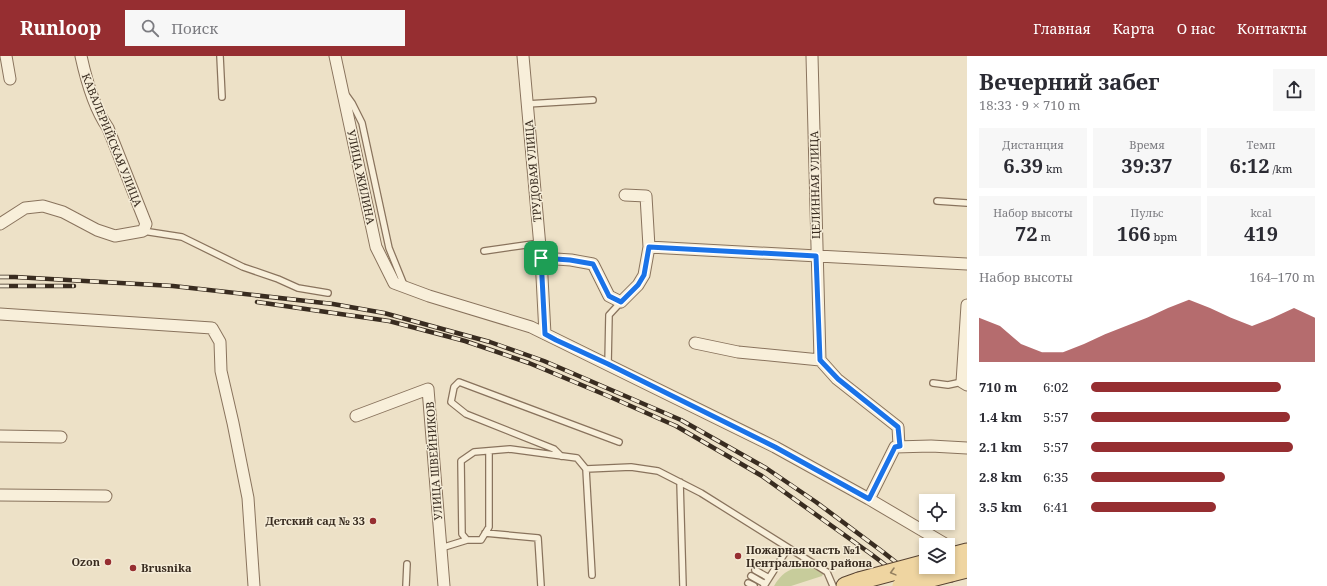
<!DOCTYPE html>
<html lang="ru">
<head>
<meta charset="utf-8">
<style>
  body { margin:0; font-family:"Noto Serif",serif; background:#f7f7f7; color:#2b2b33; height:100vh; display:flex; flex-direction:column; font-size:15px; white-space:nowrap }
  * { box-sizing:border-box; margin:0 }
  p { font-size:13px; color:#7c7c81 }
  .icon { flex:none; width:22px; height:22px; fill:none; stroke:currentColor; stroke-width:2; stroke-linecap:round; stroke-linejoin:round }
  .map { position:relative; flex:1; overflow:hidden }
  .sheet { display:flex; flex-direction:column; background:#fff; width:360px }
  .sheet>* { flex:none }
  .tools { position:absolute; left:919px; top:438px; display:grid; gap:8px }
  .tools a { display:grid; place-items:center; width:36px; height:36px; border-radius:0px; background:#fff; box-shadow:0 2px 6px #0003; font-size:20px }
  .pin { position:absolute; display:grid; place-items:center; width:34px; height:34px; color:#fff; margin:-17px; border-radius:8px; box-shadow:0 2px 6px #0006 }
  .round { display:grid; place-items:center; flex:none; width:42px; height:42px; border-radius:0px; background:#f7f7f7 }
  .head { display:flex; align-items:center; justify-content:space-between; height:68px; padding:0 12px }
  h1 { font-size:22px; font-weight:700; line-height:30px }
  .metrics { display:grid; grid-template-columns:repeat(3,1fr); gap:6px; height:68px; padding:4px 12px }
  .metrics div { display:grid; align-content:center; border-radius:0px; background:#f7f7f7; text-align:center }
  .metrics b { font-size:20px; font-weight:700 }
  .metrics small { font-size:11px; font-weight:400 }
  .metrics p { font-size:11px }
  .chart { height:112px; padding:8px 12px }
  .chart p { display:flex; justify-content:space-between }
  .chart svg { width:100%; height:72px; margin-top:4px; fill:#962e31; opacity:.7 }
  ul { padding:0 12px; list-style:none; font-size:13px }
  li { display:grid; grid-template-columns:64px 48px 1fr; align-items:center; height:30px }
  li i { height:10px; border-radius:5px; background:#962e31 }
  header { display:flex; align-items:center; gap:24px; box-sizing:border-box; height:56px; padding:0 20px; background:#962e31; color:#fff }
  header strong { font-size:19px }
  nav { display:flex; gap:22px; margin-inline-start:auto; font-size:14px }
  .search { width:280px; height:36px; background:#f7f7f7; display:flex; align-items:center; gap:10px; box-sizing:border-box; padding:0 14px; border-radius:0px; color:#7c7c81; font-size:15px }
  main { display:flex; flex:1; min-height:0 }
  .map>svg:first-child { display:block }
  .green { fill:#c7cc9b }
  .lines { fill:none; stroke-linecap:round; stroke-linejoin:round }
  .service-casing { stroke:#89735d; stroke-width:8 }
  .minor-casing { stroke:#89735d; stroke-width:13 }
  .primary-casing { stroke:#574231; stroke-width:19 }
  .service { stroke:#f8efda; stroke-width:5.5 }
  .minor { stroke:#f8efda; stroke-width:11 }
  .primary { stroke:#efd5a1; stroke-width:17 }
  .rail-casing { stroke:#392c20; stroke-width:4.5 }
  .rail { stroke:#f5ecd7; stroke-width:3; stroke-dasharray:9; stroke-linecap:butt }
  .primary-bridge-casing { stroke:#574231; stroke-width:19; stroke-linecap:butt }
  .primary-bridge { stroke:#efd5a1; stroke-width:17 }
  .oneway { stroke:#948060 }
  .route-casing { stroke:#fff; stroke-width:8 }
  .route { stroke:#1a73e8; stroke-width:5 }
  .poi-dot { fill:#962e31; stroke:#f5ecd7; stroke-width:1.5 }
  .labels { text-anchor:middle; stroke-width:3; stroke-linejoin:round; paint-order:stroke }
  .street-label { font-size:11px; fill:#392c20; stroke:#f5ecd7 }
  .poi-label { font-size:11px; font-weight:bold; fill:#392c20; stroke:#f5ecd7; text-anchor:end }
</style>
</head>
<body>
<header>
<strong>Runloop</strong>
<div class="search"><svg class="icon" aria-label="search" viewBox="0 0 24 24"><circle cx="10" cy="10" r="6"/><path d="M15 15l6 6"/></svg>Поиск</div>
<nav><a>Главная</a><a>Карта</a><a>О нас</a><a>Контакты</a></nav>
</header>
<main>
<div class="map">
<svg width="967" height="530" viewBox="0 0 967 530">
  <rect width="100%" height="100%" fill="#ede1c7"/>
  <path class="green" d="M801,510L813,512L823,518L822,520L791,530H774C781,518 787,514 801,510Z"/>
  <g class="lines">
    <defs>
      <path id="service" d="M220,0L222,41
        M347,40L352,47L362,67L389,192L404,229
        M527,48L593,44
        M937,145L967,147
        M143,175L182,181L243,211L278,223L298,232L328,237
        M484,195L540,187
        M608,308L609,259L621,246
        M933,327L948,329L962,326
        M489,395V471L481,484H467L462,478L461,405L474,396L510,393L577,402L586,413L592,519
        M561,400L554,393L466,358L451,346L454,331L459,326L619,386
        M586,413L631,411L658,415L701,437L827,516L833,530
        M680,426L683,530
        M485,477L538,482L541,530
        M441,492L467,484
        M755,514L769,522
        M751,520L765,528
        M748,527L754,530
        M406,530L407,508
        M764,530L788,492"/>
      <path id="minor" d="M6,0L10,23
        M335,0L376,191L394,227L429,240L531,271L775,391L869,443L947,489
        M523,0L541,202L545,278
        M812,0L820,304L837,323L898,371L899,390
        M625,139L646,140L649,191
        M0,168L25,152L43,150L63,156L97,174L115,180L143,175L146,168L108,72C94,52 86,23 81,0
        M541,202L571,204L593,208L609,240L621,246L638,229L644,219L649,191L967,208
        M967,249L962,326L967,329
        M0,258L212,272L220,286L221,315L233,367L248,442L254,530
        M695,287L738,296L820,304
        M356,360L428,333L444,530
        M0,380L61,381
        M0,439L106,440
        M869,443L895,391L931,390L967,392"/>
      <path id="primary" d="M948,501L967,496
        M951,517L967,513
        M845,530L859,525"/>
    </defs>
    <use href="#service" class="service-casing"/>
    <use href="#minor" class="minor-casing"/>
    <use href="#primary" class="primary-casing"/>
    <use href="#service" class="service"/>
    <use href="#minor" class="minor"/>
    <use href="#primary" class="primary"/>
    <defs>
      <path id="rail" d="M0,221H15L173,230L333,248L384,257L490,286L544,305L681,364L766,412L816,446L883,496L926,530
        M0,230H74
        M257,246L389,265L465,285L529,307L608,340L676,370L762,420L871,498L913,530"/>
    </defs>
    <use href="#rail" class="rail-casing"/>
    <use href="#rail" class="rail"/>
    <defs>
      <path id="primary-bridge" d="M859,525L926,507
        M901,530L951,517"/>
    </defs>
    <use href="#primary-bridge" class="primary-bridge-casing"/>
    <use href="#primary-bridge" class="primary-bridge"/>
  </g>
  <defs><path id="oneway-chevron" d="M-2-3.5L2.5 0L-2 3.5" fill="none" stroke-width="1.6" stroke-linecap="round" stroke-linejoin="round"/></defs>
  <use class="oneway" href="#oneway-chevron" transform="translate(893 516) rotate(165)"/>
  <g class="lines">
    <defs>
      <path id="route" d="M649,191L816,200L820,304L838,323L898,371L900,390L895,391L869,443L775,391L608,308L556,284L545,278L541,202L570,204L593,208L609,240L621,246L638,229L644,219Z"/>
    </defs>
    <use href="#route" class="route-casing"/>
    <use href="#route" class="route"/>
  </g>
  <g class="poi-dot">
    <circle cx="373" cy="465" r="4"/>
    <circle cx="738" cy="500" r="4"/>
    <circle cx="108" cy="506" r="4"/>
    <circle cx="133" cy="512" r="4"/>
  </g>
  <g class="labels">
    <g class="street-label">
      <text transform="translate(112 84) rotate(68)" y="4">КАВАЛЕРИЙСКАЯ УЛИЦА</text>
      <text transform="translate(533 115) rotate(-95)" y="4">ТРУДОВАЯ УЛИЦА</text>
      <text transform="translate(361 121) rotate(78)" y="4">УЛИЦА ЖИЛИНА</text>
      <text transform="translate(815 129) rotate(-91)" y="4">ЦЕЛИННАЯ УЛИЦА</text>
      <text transform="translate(434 405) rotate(-94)" y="4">УЛИЦА ШВЕЙНИКОВ</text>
    </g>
    <g class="poi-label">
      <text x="365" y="469">Детский сад № 33</text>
      <text x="746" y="498" text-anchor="start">Пожарная часть №1<tspan x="746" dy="13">Центрального района</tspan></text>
      <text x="100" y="510">Ozon</text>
      <text x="141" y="516" text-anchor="start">Brusnika</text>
    </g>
  </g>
</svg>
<div class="tools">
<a><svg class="icon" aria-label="locate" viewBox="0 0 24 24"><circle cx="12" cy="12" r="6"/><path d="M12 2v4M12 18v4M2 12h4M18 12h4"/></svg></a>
<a><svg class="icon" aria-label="layers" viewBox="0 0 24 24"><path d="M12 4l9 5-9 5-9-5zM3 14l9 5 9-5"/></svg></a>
</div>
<div class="pin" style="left:541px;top:202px;background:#1e9e55"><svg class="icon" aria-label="arrive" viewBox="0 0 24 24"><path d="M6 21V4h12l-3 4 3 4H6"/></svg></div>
</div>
<section class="sheet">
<div class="head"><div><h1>Вечерний забег</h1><p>18:33 · 9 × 710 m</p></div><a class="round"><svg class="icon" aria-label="share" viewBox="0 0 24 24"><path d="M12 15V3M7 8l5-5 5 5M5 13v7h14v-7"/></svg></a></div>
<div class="metrics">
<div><p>Дистанция</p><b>6.39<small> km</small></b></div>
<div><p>Время</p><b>39:37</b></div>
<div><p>Темп</p><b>6:12<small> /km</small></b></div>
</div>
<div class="metrics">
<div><p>Набор высоты</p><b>72<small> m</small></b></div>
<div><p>Пульс</p><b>166<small> bpm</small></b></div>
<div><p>kcal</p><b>419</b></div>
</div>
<div class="chart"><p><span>Набор высоты</span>164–170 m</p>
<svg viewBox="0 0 160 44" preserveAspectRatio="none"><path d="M0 44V17L10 22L20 33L30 38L40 38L50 33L60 27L70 22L80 17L90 11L100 6L110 11L120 17L130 22L140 17L150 11L160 17V44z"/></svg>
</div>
<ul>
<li><b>710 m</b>6:02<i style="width:85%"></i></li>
<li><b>1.4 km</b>5:57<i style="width:89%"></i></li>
<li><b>2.1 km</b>5:57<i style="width:90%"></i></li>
<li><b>2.8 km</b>6:35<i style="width:60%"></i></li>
<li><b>3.5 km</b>6:41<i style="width:56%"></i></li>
</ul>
</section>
</main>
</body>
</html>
